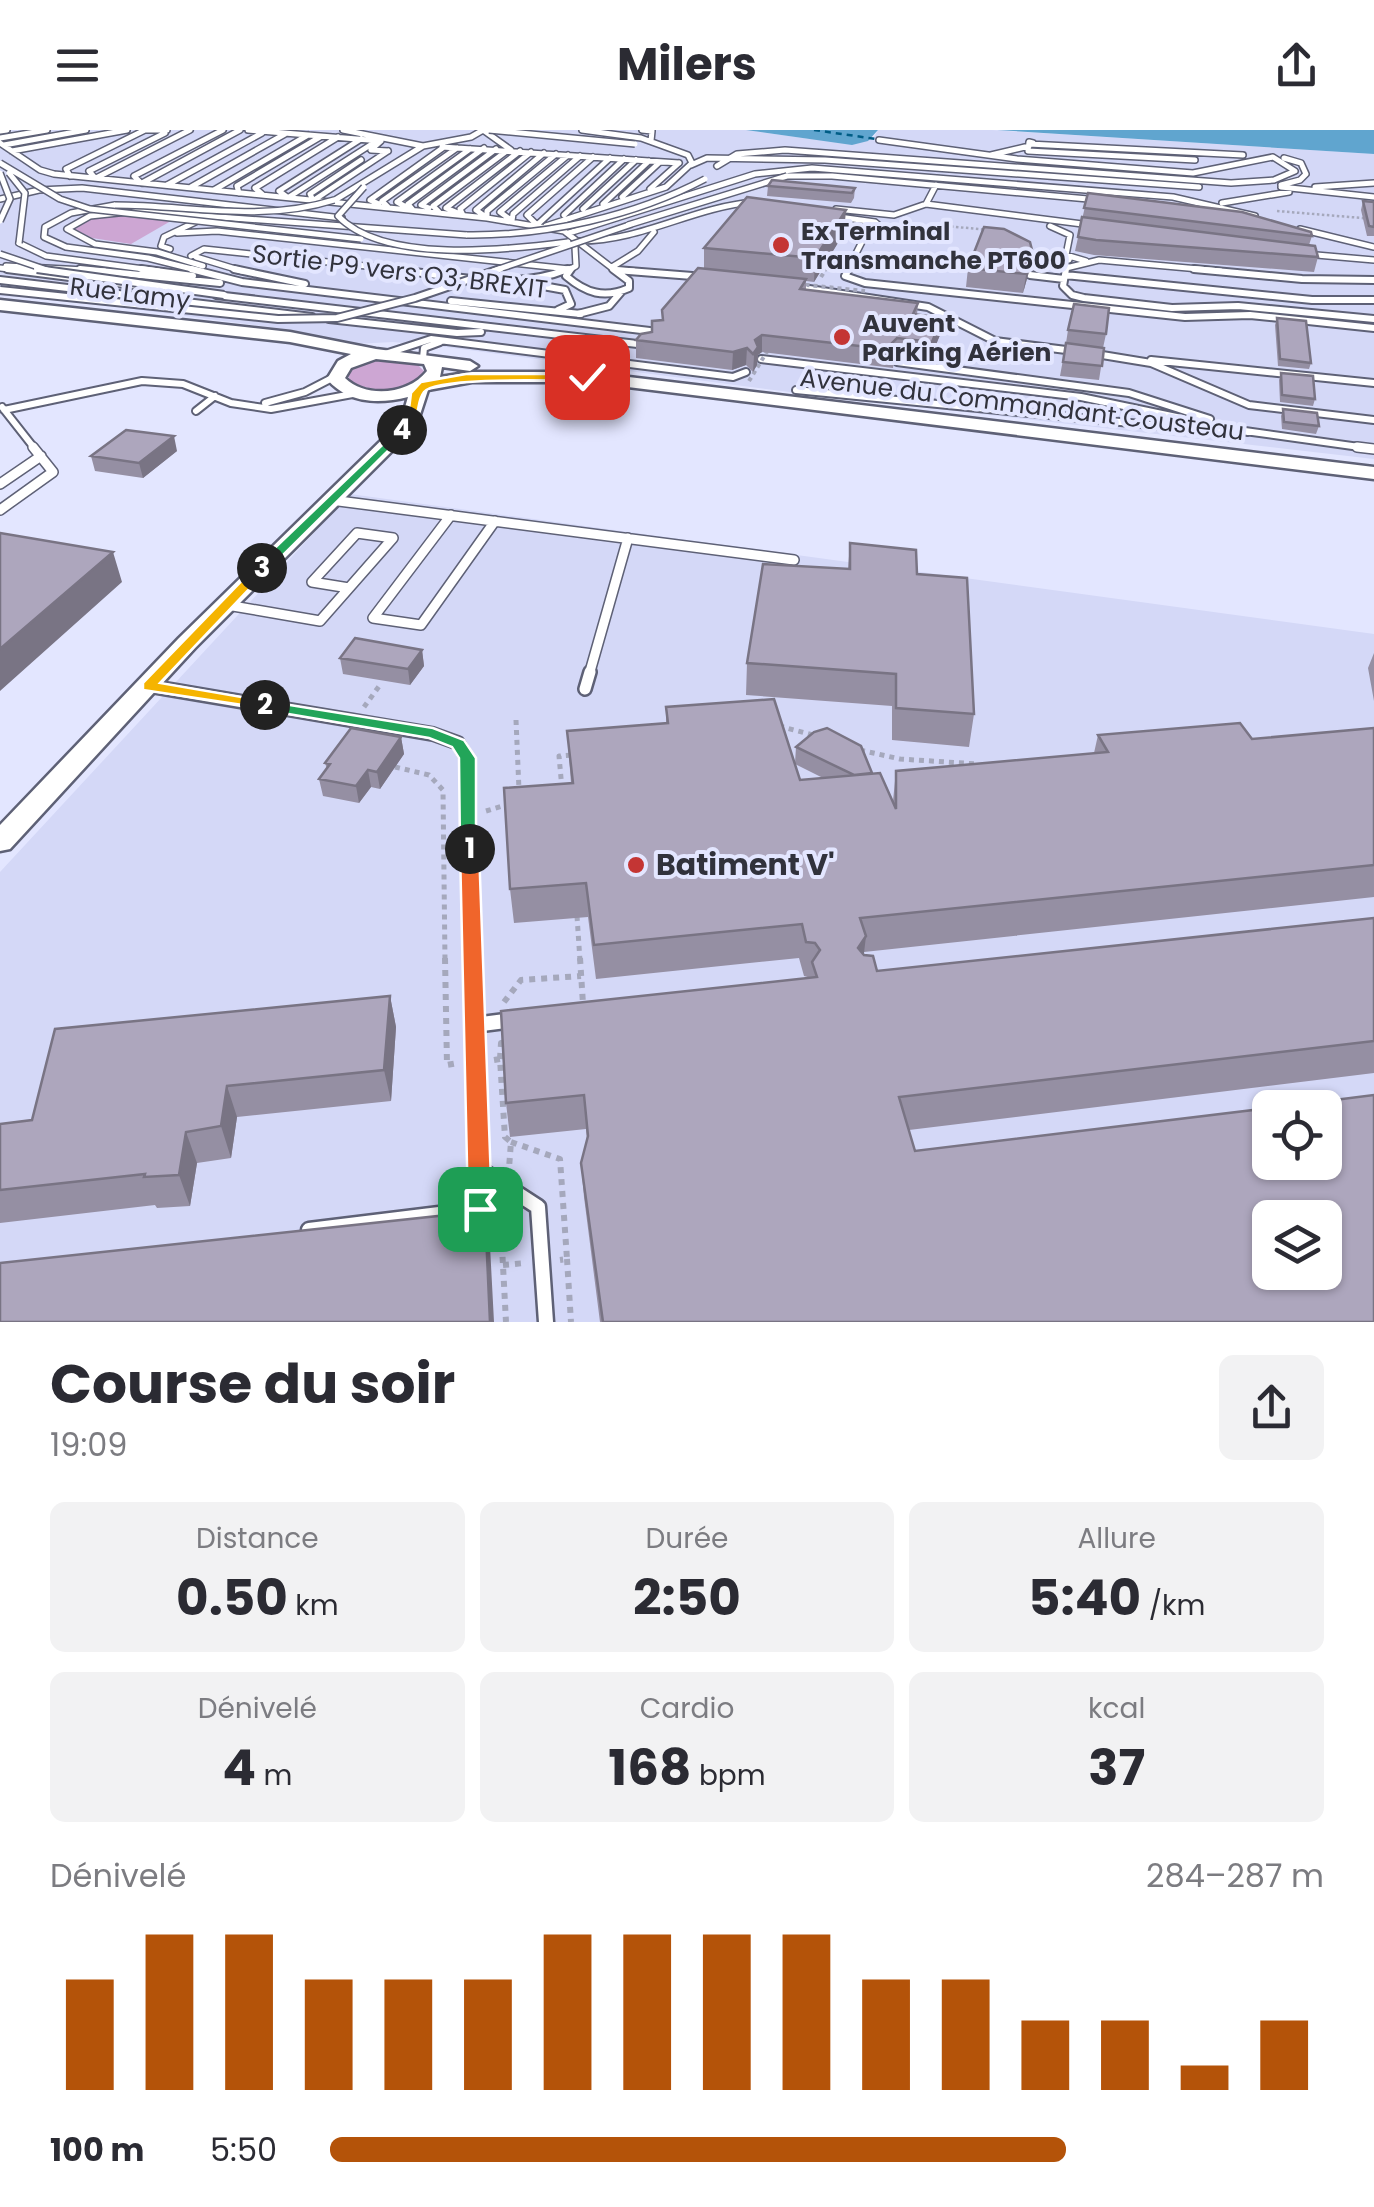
<!DOCTYPE html>
<html lang="fr">
<head>
<meta charset="utf-8">
<style>
  body { margin:0; font-family:Poppins,sans-serif; background:#f2f2f3; color:#2b2b33; height:100vh; display:flex; flex-direction:column; font-size:38px; white-space:nowrap }
  * { box-sizing:border-box; margin:0 }
  p { font-size:32px; color:#7c7c81 }
  .icon { flex:none; width:55px; height:55px; fill:none; stroke:currentColor; stroke-width:2; stroke-linecap:round; stroke-linejoin:round }
  .map { position:relative; height:1192px; overflow:hidden }
  .panel { display:flex; flex-direction:column; background:#fff; flex:1 }
  .panel>* { flex:none }
  .buttons { position:absolute; left:1252px; top:960px; display:grid; gap:20px }
  .buttons a { display:grid; place-items:center; width:90px; height:90px; border-radius:15px; background:#fff; box-shadow:0 2px 8px #0004; font-size:50px }
  .pin { position:absolute; display:grid; place-items:center; width:85px; height:85px; color:#fff; margin:-42px; border-radius:20px; box-shadow:0 5px 15px #0006 }
  .km { position:absolute; width:50px; height:50px; margin:-25px; border-radius:50%; background:#222; color:#fff; font-size:28px; line-height:50px; text-align:center }
  .round { display:grid; place-items:center; flex:none; width:105px; height:105px; border-radius:15px; background:#f2f2f3 }
  .head { display:flex; align-items:center; justify-content:space-between; height:170px; padding:0 50px }
  h1 { font-size:55px; font-weight:700; line-height:75px }
  .stats { display:grid; grid-template-columns:repeat(3,1fr); gap:15px; height:170px; padding:10px 50px }
  .stats div { display:grid; align-content:center; border-radius:15px; background:#f2f2f3; text-align:center }
  .stats b { font-size:50px; font-weight:700 }
  .stats small { font-size:28px; font-weight:400 }
  .stats p { font-size:28px }
  .chart { height:280px; padding:20px 50px }
  .chart p { display:flex; justify-content:space-between }
  .chart svg { width:100%; height:180px; margin-top:10px; stroke:#b45309; stroke-width:6 }
  ul { padding:0 50px; list-style:none; font-size:32px }
  li { display:grid; grid-template-columns:160px 120px 1fr; align-items:center; height:75px }
  li i { height:25px; border-radius:12px; background:#b45309 }
  header { display:flex; justify-content:space-between; align-items:center; height:130px; padding:0 50px; background:#fff; font-size:45px; font-weight:700 }
  .map>svg:first-child { display:block }
  .built { fill:#d4d8f7; fill-rule:evenodd }
  .green { fill:#cda6d3 }
  .water { fill:#60a5cf }
  .lines { fill:none; stroke-linecap:round; stroke-linejoin:round }
  .ferry { stroke:#005d86; stroke-width:2.5; stroke-dasharray:6 5; stroke-linecap:butt }
  .service-far4-casing { stroke:#5e6176; stroke-width:8 }
  .service-far3-casing { stroke:#5e6176; stroke-width:10 }
  .service-far2-casing { stroke:#5e6176; stroke-width:12 }
  .service-far1-casing { stroke:#5e6176; stroke-width:16 }
  .service-casing { stroke:#5e6176; stroke-width:19 }
  .tertiary-casing { stroke:#5e6176; stroke-width:5 }
  .path-far3 { stroke:#a5a8bc; stroke-width:2.5; stroke-dasharray:2.5 2.5; stroke-linecap:butt }
  .path-far2 { stroke:#a5a8bc; stroke-width:4; stroke-dasharray:4 4; stroke-linecap:butt }
  .path-far1 { stroke:#a5a8bc; stroke-width:5; stroke-dasharray:5 5; stroke-linecap:butt }
  .path { stroke:#a5a8bc; stroke-width:6; stroke-dasharray:6 6; stroke-linecap:butt }
  .service-far4 { stroke:#fff; stroke-width:5 }
  .service-far3 { stroke:#fff; stroke-width:6 }
  .service-far2 { stroke:#fff; stroke-width:9 }
  .service-far1 { stroke:#fff; stroke-width:11 }
  .service { stroke:#fff; stroke-width:14 }
  .tertiary { fill:#fff; fill-rule:evenodd }
  .service-bridge-far1-casing { stroke:#5e6176; stroke-width:8; stroke-linecap:butt }
  .service-bridge-casing { stroke:#5e6176; stroke-width:10; stroke-linecap:butt }
  .path-bridge { stroke:#a5a8bc; stroke-width:4; stroke-dasharray:4 4; stroke-linecap:butt }
  .service-bridge-far1 { stroke:#fff; stroke-width:5 }
  .service-bridge { stroke:#fff; stroke-width:6 }
  .wall { fill:#958fa3; fill-rule:evenodd }
  .shaded-wall { fill:#797484 }
  .building { fill:#ada6bd; stroke:#797484; stroke-width:2.5; fill-rule:evenodd }
  .split-1 { fill:#f0652b; stroke:#fff; stroke-width:2.5 }
  .split-2 { fill:#22a559; stroke:#fff; stroke-width:2.5 }
  .split-3 { fill:#f5b400; stroke:#fff; stroke-width:2.5 }
  .split-4 { fill:#22a559; stroke:#fff; stroke-width:2.5 }
  .split-5 { fill:#f5b400; stroke:#fff; stroke-width:2.5 }
  .poi-dot { fill:#c43534; stroke:#e3e6ff; stroke-width:4 }
  .labels { text-anchor:middle; stroke-width:8; stroke-linejoin:round; paint-order:stroke }
  .far-poi-label { font-size:25px; font-weight:bold; fill:#31323c; stroke:#e3e6ff; text-anchor:start }
  .far-street-label { font-size:25px; fill:#31323c; stroke:#e3e6ff }
  .poi-label { font-size:30px; font-weight:bold; fill:#31323c; stroke:#e3e6ff; text-anchor:start }
</style>
</head>
<body>
<header><svg class="icon" aria-label="menu" viewBox="0 0 24 24"><path d="M4 6h16M4 12h16M4 18h16"/></svg>Milers<svg class="icon" aria-label="share" viewBox="0 0 24 24"><path d="M12 15V3M7 8l5-5 5 5M5 13v7h14v-7"/></svg></header>
<div class="map">
<svg width="1374" height="1192" viewBox="0 0 1374 1192">
  <rect width="100%" height="100%" fill="#e3e6ff"/>
  <path class="built" d="M0,0H746L810,9L874,7L878,0H992L1374,24V329L789,262L446,217L393,212L354,214L293,200L49,168L0,166Z
    M350,364L1374,504V1192H0V742ZM1270,978H1325V1032H1270ZM1270,1088H1325V1142H1270Z"/>
  <path class="green" d="M121,83L176,88L131,114L92,108L74,99L95,87Z
    M378,229L414,231L424,241C410,264 372,263 351,252L348,246L352,239Z"/>
  <path class="water" d="M746,0H878L868,11L852,15Z
    M992,0H1374V24L997,0Z"/>
  <g class="lines">
    <path class="ferry" d="M814,0L876,9"/>
    <defs>
      <path id="service-far4" d="M248,0L381,11L371,20L388,21
        M343,0L423,16
        M483,0L511,20
        M642,0L652,1L651,11
        M0,1L7,0
        M0,8L47,0
        M0,13L40,40L54,44L487,88L564,101L616,141
        M1033,13L1029,12L1028,21L1195,30
        M1029,14L1243,25
        M4,15L86,0
        M442,17L679,33
        M12,21L127,0
        M991,25L1029,16
        M691,35L707,28L825,30L1199,57
        M717,36L737,24L785,20L1231,53L1274,50L1295,41L1273,27L1193,43L1017,29L879,10
        M70,46L66,39L145,0H167
        M787,46H832L1099,70
        M95,48L89,41L165,3
        M96,48L190,0
        M140,52L134,46L223,0
        M142,53L240,0
        M167,55L262,3
        M1281,55L1300,50L1306,44L1301,33L1284,28
        M191,57L285,4
        M1281,57L1374,67
        M1315,57L1374,53
        M650,59L679,33
        M214,60L308,5
        M239,63L237,56L320,7
        M263,65L255,58L338,7
        M287,67L279,61L361,9
        M289,67L375,12
        M622,67L660,32
        M0,69L39,60L82,58L342,88
        M313,70L310,64L361,30
        M314,70L388,21
        M335,70L423,16L471,7L483,0
        M1222,73L1289,62
        M379,74L370,70L444,17
        M603,74L649,31
        M926,74L1090,95
        M115,75L71,83L45,97L44,107L66,117L148,128L200,141
        M388,77L382,71L457,18
        M408,78L397,72L470,19
        M429,78L421,75L496,19
        M583,79L636,30
        M836,79L894,85L926,74L936,55
        M413,80L408,74L484,18
        M439,82L433,76L508,20
        M458,83L446,78L520,21
        M463,85L460,79L531,22
        M564,85L624,29
        M486,87L476,80L544,23
        M487,88V81L556,24
        M511,90L500,82L568,25
        M512,91L513,84L580,26
        M834,92L860,102L882,98L875,92L839,87
        M536,94L527,85L593,27
        M538,94L610,28
        M546,96L666,57L692,33L688,25L641,8L582,0
        M1050,96L1070,105L1066,125L1086,131
        M1300,99L1374,117
        M177,103L217,101L569,139
        M569,103L755,44L812,38L1173,67L1255,86
        M580,111C642,111 693,77 754,72
        M19,113L46,126L159,141
        M170,119L161,116L164,107L204,88
        M1305,124L1374,130
        M1036,125L1069,130
        M191,126L204,119L414,141
        M196,127L242,141
        M1033,133L1069,137
        M6,136L105,141
        M203,136L157,122L95,114L67,99L90,86L137,81L467,105
        M612,137L638,121L654,102
        M0,138L26,141
        M616,140L634,141
        M562,141L568,139
        M567,141L576,136L575,117
        M847,141L867,102
        M1065,141L1066,138L1099,130L1221,141"/>
      <path id="service-far3" d="M7,139L179,161
        M80,139L220,153
        M141,139L193,146
        M191,139L242,152L658,202
        M234,139L305,154
        M391,139C449,145 512,162 568,139
        M571,139L566,146C586,163 604,169 629,158V151L613,139
        M849,139L845,146L865,153L1185,187L1250,185L1374,198
        M1066,139L1063,156L1072,165L1084,168L1172,178L1238,176L1374,189
        M1194,139L1302,149L1374,150
        M616,140L705,147
        M1030,145L1064,149
        M1065,145L1312,170H1374
        M0,150L312,187
        M532,154L565,160L571,174L558,180
        M796,157L928,177L995,211L1074,221
        M216,165L646,215
        M451,171L581,184
        M578,184L609,176L621,162
        M329,189L457,203L481,202
        M1090,223L1151,233L1249,275L1374,290
        M385,224L431,209L733,247L746,242
        M423,228L424,218L440,212
        M761,229L1081,267L1248,302
        M1151,230L1374,253
        M897,232L1129,263L1210,289
        M796,260L1232,303
        M265,273L305,262L336,246
        M2,277L35,319
        M4,280L142,251L183,254L231,273L271,279L358,263
        M196,281L215,266
        M1245,301L1374,319"/>
      <path id="service-far2" d="M1357,317L1374,319
        M0,354L41,326
        M331,370L794,430
        M0,380L53,342L33,317
        M451,385L373,488L421,495L495,391
        M227,475L320,491L393,408L357,403L312,452L349,458
        M589,545L628,408"/>
      <path id="service-far1" d="M149,556L433,604L458,613L467,628L472,831
        M585,559L590,542"/>
      <path id="service" d="M472,828L478,1038L538,1077L546,1192
        M474,895L513,890
        M309,1100L480,1079L478,1038"/>
      <path id="tertiary" d="M0,170L290,202L376,219L470,231L478,236L470,241L442,237L440,247L472,242H587L1374,337V349L587,252H472L428,260L416,297L195,518L10,719L0,721V695L179,508L401,291L408,267C379,274 348,274 327,249L338,231L351,224L290,212L0,180ZM376,229L424,234L427,241C409,264 367,269 345,248L351,238Z"/>
    </defs>
    <use href="#service-far4" class="service-far4-casing"/>
    <use href="#service-far3" class="service-far3-casing"/>
    <use href="#service-far2" class="service-far2-casing"/>
    <use href="#service-far1" class="service-far1-casing"/>
    <use href="#service" class="service-casing"/>
    <use href="#tertiary" class="tertiary-casing"/>
    <path class="path-far3" d="M1277,81L1374,89
      M946,96L989,100
      M825,141L833,128L829,127"/>
    <path class="path-far2" d="M821,147L826,139"/>
    <path class="path-far1" d="M364,577L380,555
      M516,590L519,660
      M779,596L817,606
      M860,620L900,629L978,634
      M395,637L429,645L443,660L445,831
      M562,659L559,626L575,625
      M486,681L509,674
      M577,786L580,831"/>
    <path class="path" d="M445,828L447,935L458,933
      M580,828L583,874
      M504,872L521,850L581,846
      M500,929L501,913L506,912
      M494,930L500,929L505,1007L511,1012L509,1038
      M511,1012L560,1029L567,1129L560,1130
      M505,1079L502,1117L506,1192
      M567,1129L571,1192
      M503,1135L525,1133"/>
    <use href="#service-far4" class="service-far4"/>
    <use href="#service-far3" class="service-far3"/>
    <use href="#service-far2" class="service-far2"/>
    <use href="#service-far1" class="service-far1"/>
    <use href="#service" class="service"/>
    <use href="#tertiary" class="tertiary"/>
    <defs>
      <path id="service-bridge-far1" d="M489,0L635,14
        M0,33L60,69L90,79L361,109
        M0,43L10,69L0,91
        M9,43L25,63L19,113
        M364,57L338,86C384,134 506,120 568,112
        M115,75C189,75 261,93 334,70
        M628,95L787,46
        M467,105C546,106 635,86 705,49
        M0,124L50,141
        M493,141L632,94"/>
      <path id="service-bridge" d="M37,139L224,165
        M0,160L278,189L337,188L415,168L500,139"/>
    </defs>
    <use href="#service-bridge-far1" class="service-bridge-far1-casing"/>
    <use href="#service-bridge" class="service-bridge-casing"/>
    <path class="path-bridge" d="M802,163L807,155L865,161
      M749,251L768,220"/>
    <use href="#service-bridge-far1" class="service-bridge-far1"/>
    <use href="#service-bridge" class="service-bridge"/>
  </g>
  <path class="wall" d="M768,56L855,58L854,68L851,73L767,66Z
    M1088,63L1312,106L1309,115L1318,127L1314,142L1094,125L1075,121Z
    M1363,71L1374,72V106H1367L1361,80Z
    M844,103L814,152L806,151V160L918,173L917,185L940,205L930,229L895,225L893,238L762,222L758,225L757,235L753,242L746,235L732,240L636,228V210L652,202L704,139V118Z
    M968,138H1030L1023,163L966,157Z
    M1277,188L1311,233L1309,239L1278,236L1275,195Z
    M1068,200L1106,204L1103,218L1066,213Z
    M1066,213L1104,218L1099,250L1060,246Z
    M1281,243L1315,269L1313,276L1280,272L1279,250Z
    M1283,279L1319,296L1316,304L1282,299L1281,286Z
    M177,321L143,348L95,341L91,326Z
    M850,413L917,444L974,584L969,617L892,610V576L746,565L747,533L848,439Z
    M422,520L424,536L410,555L343,544L340,528Z
    M1374,523V571L1368,538Z
    M666,577L795,633L796,617L872,643L893,671L896,641L1094,623L1098,605L1252,609L1374,598V767L864,822V825L877,841L1374,788V943L909,1000L915,1021L1374,1192H600L584,1067L581,1033L587,1009L586,999L510,1007L506,973L811,848L804,846L799,828L596,849L588,787L514,793L510,759L571,653L567,601L666,593ZM795,634L823,648L800,650Z
    M401,607L404,624L380,659L371,657L359,673L323,666L319,649L327,639L325,633Z
    M390,866L396,897L391,971L237,987L231,1028L197,1033L190,1076L157,1078L155,1075L0,1093V994L32,990Z"/>
  <path class="shaded-wall" d="M846,80L844,103L814,152L815,128Z
    M1032,120L1030,138L1023,163L1027,140L1026,125Z
    M942,188L940,205L930,229L932,212Z
    M762,205V222L758,225L757,235L753,242L755,210Z
    M747,218L746,235L732,240L733,222Z
    M174,306L177,321L143,348L139,333Z
    M113,422L122,452L0,561V519Z
    M422,520L424,536L410,555L408,539Z
    M401,607L404,624L380,659L377,642Z
    M368,640L371,657L359,673L356,656Z
    M866,806L862,840L858,818Z
    M390,866L396,897L391,971L384,940Z
    M227,956L237,987L231,1028L221,996Z
    M186,1002L197,1033L190,1076L179,1045Z
    M485,1081L490,1116L494,1192H490Z"/>
  <path class="building" d="M772,50L855,58L852,63L768,56Z
    M1088,63L1242,82L1311,102L1312,106L1084,78Z
    M747,67L846,80L815,128L704,118Z
    M1363,71L1374,72V97L1369,96Z
    M1082,87L1315,116L1318,127L1096,110L1078,107Z
    M984,97L1004,99L1030,112L1032,120L1026,125L1029,132L1026,144L968,138Z
    M698,138L806,149L800,159L918,173L913,184L942,188L932,212L897,208L892,213L895,220L762,205L755,210L758,217L753,224L747,218L733,222L636,210L641,204L652,202V191L663,190L662,180Z
    M1074,174L1109,178L1106,204L1068,200Z
    M1277,188L1306,191L1311,233L1280,229Z
    M1066,213L1104,218L1102,236L1063,232Z
    M1281,243L1313,246L1315,269L1282,265Z
    M1283,279L1317,283L1319,296L1284,292Z
    M126,300L174,306L139,333L91,326Z
    M0,403L113,422L0,519Z
    M850,413L916,420L917,444L967,448L974,584L896,578V544L747,533L763,434L850,439Z
    M355,508L422,520L408,539L340,528Z
    M774,569L800,650L880,643L896,679V641L1108,622L1098,605L1240,593L1252,609L1374,598V735L860,788L866,806L858,818L864,825L873,826L877,841L1374,788V911L899,967L915,1021L1270,978V1032H1325V978H1271L1374,965V1192H603L581,1033L588,1006L584,965L506,973L501,881L817,847L812,832L820,820L815,813L806,812L802,794L594,815L586,753L510,759L504,658L573,653L567,601L668,593L666,577ZM1270,1088H1325V1142H1270Z
    M351,598L401,607L377,642L368,640L356,656L319,649L330,634L325,633Z
    M827,598L861,616L872,643L854,645L796,617L814,602Z
    M390,866L384,940L227,956L221,996L186,1002L179,1045L144,1047L145,1044L0,1060V994L32,990L55,899Z
    M485,1081L490,1192H0V1133Z"/>
  <path class="split-1" d="M470,713L479,719L492,1079L488,1086L480,1089L472,1086L468,1079L460,719Z"/>
  <path class="split-2" d="M265,571L433,598L464,610L476,628V723H463L460,719L459,628L452,617L429,608L259,579L257,575Z"/>
  <path class="split-3" d="M257,435L269,438L160,553L265,571L273,575L270,579L143,560V553Z"/>
  <path class="split-4" d="M402,296L406,303L267,441H257V435Z"/>
  <path class="split-5" d="M466,244H587L593,247L587,251C562,251 436,246 424,262C415,274 423,284 406,303H397L408,287L411,263L421,252Z"/>
  <g class="poi-dot">
    <circle cx="781" cy="115" r="10"/>
    <circle cx="842" cy="207" r="10"/>
    <circle cx="636" cy="735" r="10"/>
  </g>
  <g class="labels">
    <g class="far-poi-label">
      <text x="801" y="110">Ex Terminal<tspan x="801" dy="29">Transmanche PT600</tspan></text>
      <text x="862" y="202">Auvent<tspan x="862" dy="29">Parking Aérien</tspan></text>
    </g>
    <g class="far-street-label">
      <text transform="translate(400 141) rotate(7)" y="9">Sortie P9 vers O3, BREXIT</text>
      <text transform="translate(130 163) rotate(7)" y="9">Rue Lamy</text>
      <text transform="translate(1022 274) rotate(7)" y="9">Avenue du Commandant Cousteau</text>
    </g>
    <g class="poi-label">
      <text x="656" y="745">Batiment V'</text>
    </g>
  </g>
</svg>
<div class="buttons">
<a><svg class="icon" aria-label="locate" viewBox="0 0 24 24"><circle cx="12" cy="12" r="6"/><path d="M12 2v4M12 18v4M2 12h4M18 12h4"/></svg></a>
<a><svg class="icon" aria-label="layers" viewBox="0 0 24 24"><path d="M12 4l9 5-9 5-9-5zM3 14l9 5 9-5"/></svg></a>
</div>
<div class="pin" style="left:480px;top:1079px;background:#1e9e55"><svg class="icon" aria-label="arrive" viewBox="0 0 24 24"><path d="M6 21V4h12l-3 4 3 4H6"/></svg></div>
<div class="pin" style="left:587px;top:247px;background:#d93025"><svg class="icon" aria-label="check" viewBox="0 0 24 24"><path d="M5 12l5 5 9-10"/></svg></div>
<b class="km" style="left:470px;top:719px">1</b>
<b class="km" style="left:265px;top:575px">2</b>
<b class="km" style="left:262px;top:438px">3</b>
<b class="km" style="left:402px;top:300px">4</b>
</div>
<section class="panel">
<div class="head"><div><h1>Course du soir</h1><p>19:09</p></div><a class="round"><svg class="icon" aria-label="share" viewBox="0 0 24 24"><path d="M12 15V3M7 8l5-5 5 5M5 13v7h14v-7"/></svg></a></div>
<div class="stats">
<div><p>Distance</p><b>0.50<small> km</small></b></div>
<div><p>Durée</p><b>2:50</b></div>
<div><p>Allure</p><b>5:40<small> /km</small></b></div>
</div>
<div class="stats">
<div><p>Dénivelé</p><b>4<small> m</small></b></div>
<div><p>Cardio</p><b>168<small> bpm</small></b></div>
<div><p>kcal</p><b>37</b></div>
</div>
<div class="chart"><p><span>Dénivelé</span>284–287 m</p>
<svg viewBox="0 0 160 44" preserveAspectRatio="none"><path d="M5 44V17M15 44V6M25 44V6M35 44V17M45 44V17M55 44V17M65 44V6M75 44V6M85 44V6M95 44V6M105 44V17M115 44V17M125 44V27M135 44V27M145 44V38M155 44V27"/></svg>
</div>
<ul>
<li><b>100 m</b>5:50<i style="width:74%"></i></li>
</ul>
</section>
</body>
</html>
